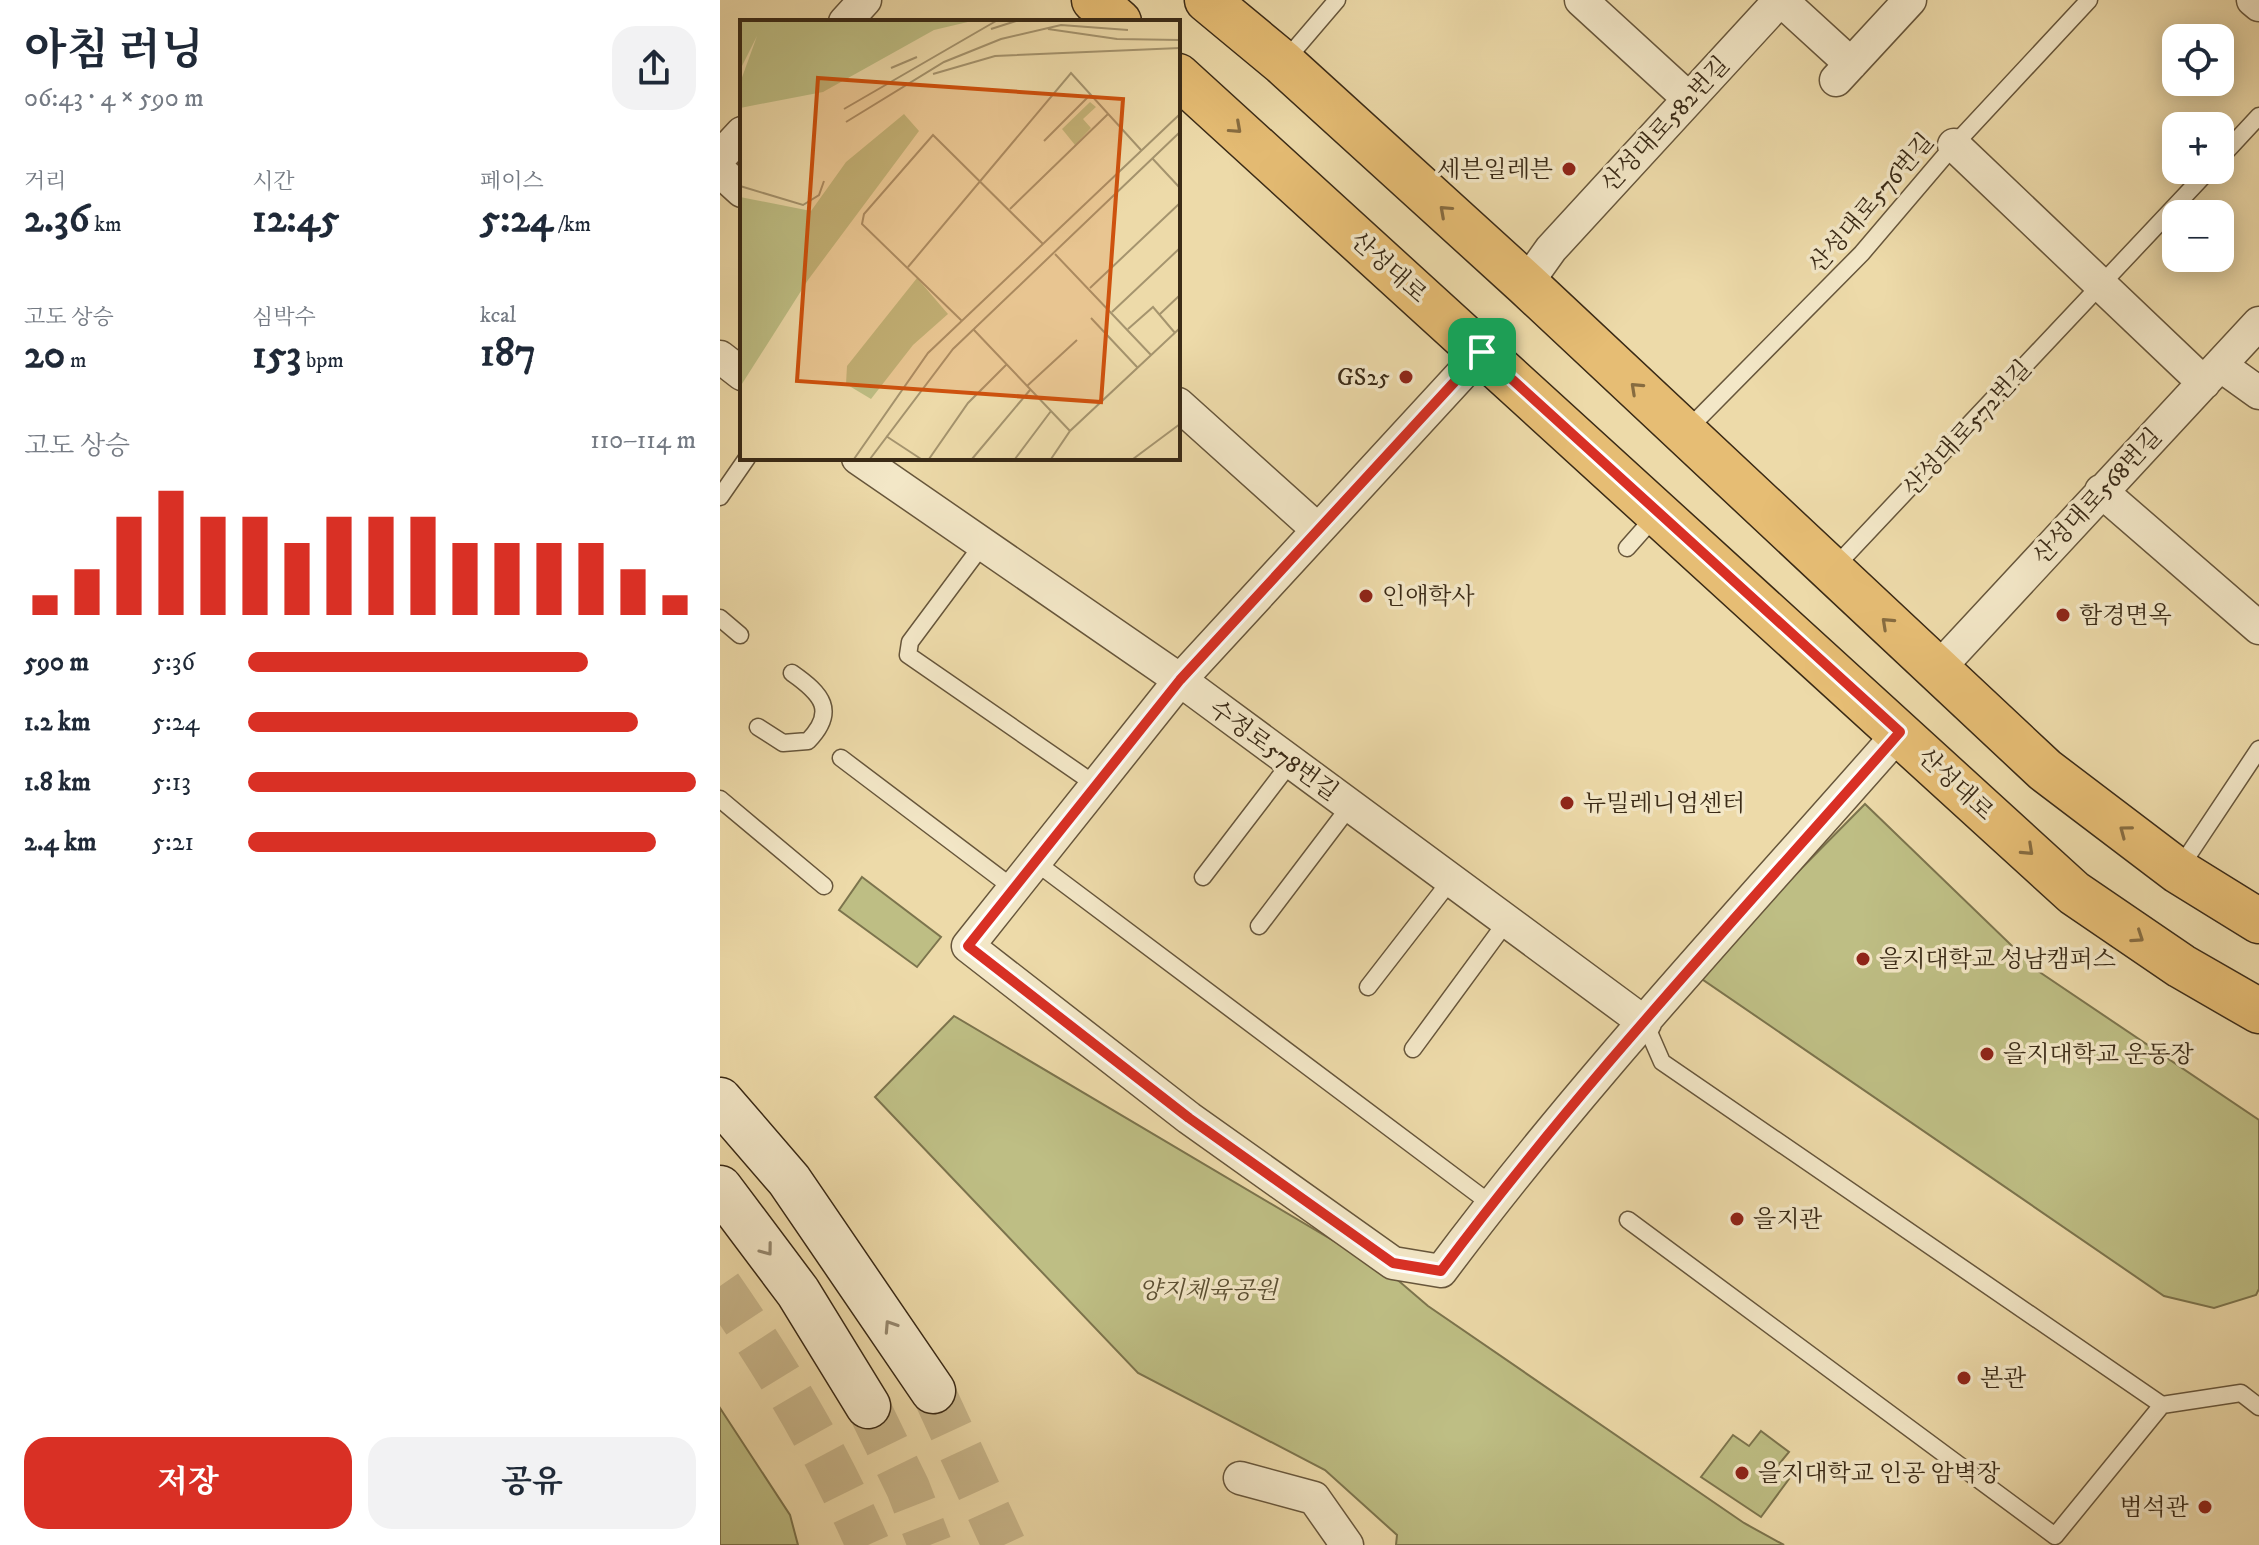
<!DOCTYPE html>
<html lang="ko">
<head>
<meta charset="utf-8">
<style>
  body { margin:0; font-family:"IM FELL DW Pica","Noto Serif KR",serif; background:#f2f2f3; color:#1f2937; height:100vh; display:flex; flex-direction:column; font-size:30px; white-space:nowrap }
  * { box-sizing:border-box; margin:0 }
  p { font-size:26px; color:#747a83 }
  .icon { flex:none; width:44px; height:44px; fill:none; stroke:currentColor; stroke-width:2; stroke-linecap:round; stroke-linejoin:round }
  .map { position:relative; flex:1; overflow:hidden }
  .sheet { display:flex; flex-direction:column; background:#fff; width:720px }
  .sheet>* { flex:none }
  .buttons { position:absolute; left:1442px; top:24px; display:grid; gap:16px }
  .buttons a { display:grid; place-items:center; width:72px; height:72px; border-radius:16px; background:#fff; box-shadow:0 4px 20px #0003; font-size:40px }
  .pin { position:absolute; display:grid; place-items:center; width:68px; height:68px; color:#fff; margin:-34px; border-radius:16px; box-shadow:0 4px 12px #0006 }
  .round { display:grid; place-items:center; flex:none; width:84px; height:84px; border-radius:24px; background:#f2f2f3 }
  .head { display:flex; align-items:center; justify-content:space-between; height:136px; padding:0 24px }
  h1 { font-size:44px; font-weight:700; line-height:60px }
  .figures { display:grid; grid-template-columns:repeat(3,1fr); gap:12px; height:136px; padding:8px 24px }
  .figures div { display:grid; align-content:center }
  .figures b { font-size:40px; font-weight:700 }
  .figures small { font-size:22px; font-weight:400 }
  .figures p { font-size:22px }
  .chart { height:224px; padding:16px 24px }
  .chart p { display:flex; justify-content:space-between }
  .chart svg { width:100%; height:144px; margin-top:8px; stroke:#d93025; stroke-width:6 }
  .action { display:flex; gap:16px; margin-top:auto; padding:16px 24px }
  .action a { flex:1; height:92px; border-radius:24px; background:#d93025; color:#fff; font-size:32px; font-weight:700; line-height:92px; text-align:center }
  .action a+a { background:#f2f2f3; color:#1f2937 }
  ul { padding:0 24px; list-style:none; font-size:26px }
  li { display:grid; grid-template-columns:128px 96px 1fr; align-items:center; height:60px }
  li i { height:20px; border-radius:10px; background:#d93025 }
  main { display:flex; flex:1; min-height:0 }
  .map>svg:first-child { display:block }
  .green { fill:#bebe84; stroke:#7c744d; stroke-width:2 }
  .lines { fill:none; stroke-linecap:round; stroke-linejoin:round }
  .secondary-tunnel { stroke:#c9b78c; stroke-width:44; stroke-dasharray:44 22; stroke-linecap:butt }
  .service-casing { stroke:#67563b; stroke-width:19 }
  .minor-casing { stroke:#67563b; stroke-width:35 }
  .secondary-casing { stroke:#3a2a16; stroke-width:47 }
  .primary-casing { stroke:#3a2a16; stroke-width:47 }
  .service { stroke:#f3e7c7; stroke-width:16 }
  .minor { stroke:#f3e7c7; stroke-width:32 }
  .secondary { stroke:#f3e7c7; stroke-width:44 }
  .primary { stroke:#e6bd74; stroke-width:44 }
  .oneway { stroke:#876c40 }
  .oneway2 { stroke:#96886e }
  .route-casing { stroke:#fff; stroke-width:16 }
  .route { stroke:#d93025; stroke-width:10 }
  .poi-dot { fill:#8f2418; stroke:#f3e7c7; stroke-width:3 }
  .labels { text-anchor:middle; stroke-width:7; stroke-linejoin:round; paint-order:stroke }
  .street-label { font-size:24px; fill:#3a2a16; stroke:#f3e7c7 }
  .poi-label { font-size:24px; fill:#3a2a16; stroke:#f3e7c7; text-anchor:start }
  .park-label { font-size:24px; font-style:italic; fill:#5b4f32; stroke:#f3e7c7 }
  .inset-road { fill:none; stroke:#a5946e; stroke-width:2 }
  .view { fill:#ce520e; fill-opacity:0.15; stroke:#ce520e; stroke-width:4 }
  .inset-edge { fill:none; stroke:#3a2a16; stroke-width:4 }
</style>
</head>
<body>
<main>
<section class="sheet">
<div class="head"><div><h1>아침 러닝</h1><p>06:43 · 4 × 590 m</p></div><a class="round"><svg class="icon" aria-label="share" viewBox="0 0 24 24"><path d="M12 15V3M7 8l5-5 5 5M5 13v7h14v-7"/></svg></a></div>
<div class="figures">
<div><p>거리</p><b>2.36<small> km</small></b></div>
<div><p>시간</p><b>12:45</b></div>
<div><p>페이스</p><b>5:24<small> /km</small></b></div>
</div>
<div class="figures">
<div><p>고도 상승</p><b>20<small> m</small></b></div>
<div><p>심박수</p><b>153<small> bpm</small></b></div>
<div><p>kcal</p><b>187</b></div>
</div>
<div class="chart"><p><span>고도 상승</span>110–114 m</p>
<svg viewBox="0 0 160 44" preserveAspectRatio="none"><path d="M5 44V38M15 44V30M25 44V14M35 44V6M45 44V14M55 44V14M65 44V22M75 44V14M85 44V14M95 44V14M105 44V22M115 44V22M125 44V22M135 44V22M145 44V30M155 44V38"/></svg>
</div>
<ul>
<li><b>590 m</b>5:36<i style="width:76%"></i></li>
<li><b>1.2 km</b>5:24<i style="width:87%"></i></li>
<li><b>1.8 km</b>5:13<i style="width:100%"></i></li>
<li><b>2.4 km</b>5:21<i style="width:91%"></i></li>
</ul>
<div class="action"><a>저장</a><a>공유</a></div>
</section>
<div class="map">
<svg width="1539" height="1545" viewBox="0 0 1539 1545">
  <rect width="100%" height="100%" fill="#eddaa9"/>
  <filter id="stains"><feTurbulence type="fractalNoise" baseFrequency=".0025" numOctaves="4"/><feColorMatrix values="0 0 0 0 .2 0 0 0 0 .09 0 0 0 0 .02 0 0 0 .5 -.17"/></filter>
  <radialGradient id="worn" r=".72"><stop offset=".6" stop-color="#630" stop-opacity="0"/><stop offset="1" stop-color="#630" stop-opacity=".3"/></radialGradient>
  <path class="green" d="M1145,804L1318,971L1539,1120V1289L1536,1295L1494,1308L1444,1296L976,975Z
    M142,877L221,937L197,967L119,910Z
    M234,1016L673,1276L708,1306L1024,1523L1064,1545H676L677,1535L605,1470L418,1373L155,1097Z
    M0,1408L70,1515L78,1545H0Z
    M1041,1431L1069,1452L1055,1469L1069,1479L1041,1517L981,1477L1013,1435L1029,1446Z"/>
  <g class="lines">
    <path class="secondary-tunnel" d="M0,1286C59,1371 106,1450 148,1545
      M213,1391L284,1545
      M148,1406L188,1488L210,1545"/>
    <defs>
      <path id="service" d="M564,62L617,0
        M1500,158L1539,116
        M965,432L1142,253L1234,145L1369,0
        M0,497L27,458
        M263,544L190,642L188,655L376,785
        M907,548L938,513
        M1112,570L1489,170
        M0,618L20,635
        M38,727L63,743L88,741C117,711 102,694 72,673
        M121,758L293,888
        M0,799L104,886
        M314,861L771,1204
        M1459,869L1539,749
        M483,877L571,762
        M539,926L630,806
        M648,987L731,880
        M925,1023L942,1062L1442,1405L1521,1393L1539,1407
        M693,1049L787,921
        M908,1220L1335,1536L1442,1405"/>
      <path id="minor" d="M861,0L968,98
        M1061,0L1131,64
        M1533,0L1539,5
        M125,22L145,0
        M1116,80L1190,0
        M1234,145L1484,383
        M0,157L22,133
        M0,171L22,191
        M806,284L831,249L1060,0
        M762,352L460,680L248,946L469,1118L673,1263L721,1271C862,1082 1025,909 1180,732
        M0,357L22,374
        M1500,365L1539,393
        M458,404L597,529
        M138,458L460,680L925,1023
        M1381,491L1539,628
        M1217,670L1539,323
        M520,1478L594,1498L627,1545"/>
      <path id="secondary" d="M0,1100L69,1180L213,1391
        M0,1188L78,1292L148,1406"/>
      <path id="primary" d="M374,0L399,22
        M487,0L563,63L806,284L1325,770L1458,871L1539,921
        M458,76L1354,893L1461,966L1539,1011"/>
    </defs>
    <use href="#service" class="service-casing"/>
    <use href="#minor" class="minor-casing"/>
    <use href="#secondary" class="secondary-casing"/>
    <use href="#primary" class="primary-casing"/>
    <use href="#service" class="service"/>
    <use href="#minor" class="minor"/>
    <use href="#secondary" class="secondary"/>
    <use href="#primary" class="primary"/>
  </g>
  <defs><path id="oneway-chevron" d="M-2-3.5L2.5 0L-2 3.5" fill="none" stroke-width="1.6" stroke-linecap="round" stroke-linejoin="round" transform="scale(2)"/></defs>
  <g class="oneway">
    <use href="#oneway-chevron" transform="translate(516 128) rotate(42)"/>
    <use href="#oneway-chevron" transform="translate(725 211) rotate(-138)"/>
    <use href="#oneway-chevron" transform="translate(916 388) rotate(-137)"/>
    <use href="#oneway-chevron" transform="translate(1167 623) rotate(-137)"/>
    <use href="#oneway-chevron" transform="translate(1405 831) rotate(-143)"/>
    <use href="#oneway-chevron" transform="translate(1308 850) rotate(43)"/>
    <use href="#oneway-chevron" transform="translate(1418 937) rotate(34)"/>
  </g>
  <g class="oneway2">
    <use href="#oneway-chevron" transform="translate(47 1250) rotate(53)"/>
    <use href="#oneway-chevron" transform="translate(170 1326) rotate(-123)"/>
  </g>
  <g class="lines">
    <defs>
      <path id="route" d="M762,352L1180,732C1025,909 862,1082 721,1271L673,1263L469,1118L248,946L460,680Z"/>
    </defs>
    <use href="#route" class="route-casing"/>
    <use href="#route" class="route"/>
  </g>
  <g class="poi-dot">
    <circle cx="849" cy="169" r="8"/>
    <circle cx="686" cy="377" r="8"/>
    <circle cx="646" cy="596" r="8"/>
    <circle cx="1343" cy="615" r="8"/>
    <circle cx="847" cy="803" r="8"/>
    <circle cx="1143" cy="959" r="8"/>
    <circle cx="1267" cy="1054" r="8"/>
    <circle cx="1017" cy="1219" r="8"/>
    <circle cx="1244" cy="1378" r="8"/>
    <circle cx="1022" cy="1473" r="8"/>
    <circle cx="1485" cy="1507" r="8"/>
  </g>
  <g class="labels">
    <g class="street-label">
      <text transform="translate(945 124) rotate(-47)" y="8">산성대로582번길</text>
      <text transform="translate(1151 203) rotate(-49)" y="8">산성대로576번길</text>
      <text transform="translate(669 267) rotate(42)" y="8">산성대로</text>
      <text transform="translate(1247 428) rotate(-47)" y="8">산성대로572번길</text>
      <text transform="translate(1377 496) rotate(-47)" y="8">산성대로568번길</text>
      <text transform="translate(554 750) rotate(36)" y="8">수정로578번길</text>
      <text transform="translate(1236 784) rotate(43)" y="8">산성대로</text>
    </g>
    <g class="poi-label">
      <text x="833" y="177" text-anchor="end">세븐일레븐</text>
      <text x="670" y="385" text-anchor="end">GS25</text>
      <text x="662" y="604">인애학사</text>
      <text x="1359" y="623">함경면옥</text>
      <text x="863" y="811">뉴밀레니엄센터</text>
      <text x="1159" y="967">을지대학교 성남캠퍼스</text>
      <text x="1283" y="1062">을지대학교 운동장</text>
      <text x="1033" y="1227">을지관</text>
      <text x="1260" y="1386">본관</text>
      <text x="1038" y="1481">을지대학교 인공 암벽장</text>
      <text x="1469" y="1515" text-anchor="end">범석관</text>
    </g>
    <g class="park-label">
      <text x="488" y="1298">양지체육공원</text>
    </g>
  </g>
  <g transform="translate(20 20)">
    <rect width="440" height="440" fill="#eddaa9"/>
    <path d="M0,1H232L194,10L83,72L0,88V63L17,16L0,50ZM350,82L356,87L343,99L351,108L335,125L322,109ZM164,94L179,111L68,260L0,367V177L71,191L106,142ZM177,258L208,294L173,325L131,379L106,364L107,346Z" fill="#bebe84"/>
    <path class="inset-road" d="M251,9L276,1M308,9L377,19L440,20M151,48L177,37M193,54L255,36L440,28M104,89L256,1M106,102L204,42L261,19L321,5L388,10M304,121L350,75M412,138L440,168M0,166L63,185L79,175L84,161M270,189L368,94M315,234L411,335M168,247L331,53L401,130M350,268L440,183M372,292L440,228M420,294L440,275M351,298L397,347M222,301L122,204L124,194L193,115L303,224M388,309L413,287L435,313M234,310L330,411M287,366L337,320M146,416L181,439M114,439L188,333L440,94M130,439L213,329L440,112M189,439L228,383L267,344M232,439L290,370M275,439L311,391M311,439L330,411L440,308M393,439L440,404"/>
    <path class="view" d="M78,58L383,79L361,382L57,361Z"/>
    <rect width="440" height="440" class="inset-edge"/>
  </g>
  <rect width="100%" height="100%" filter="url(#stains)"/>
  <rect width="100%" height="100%" fill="url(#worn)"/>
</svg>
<div class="buttons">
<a><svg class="icon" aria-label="locate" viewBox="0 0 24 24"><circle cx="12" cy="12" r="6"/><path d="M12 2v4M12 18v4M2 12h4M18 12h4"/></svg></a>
<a>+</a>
<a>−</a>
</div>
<div class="pin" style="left:762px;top:352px;background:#1e9e55"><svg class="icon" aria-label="arrive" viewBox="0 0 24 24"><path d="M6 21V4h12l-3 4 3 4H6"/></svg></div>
</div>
</main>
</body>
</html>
